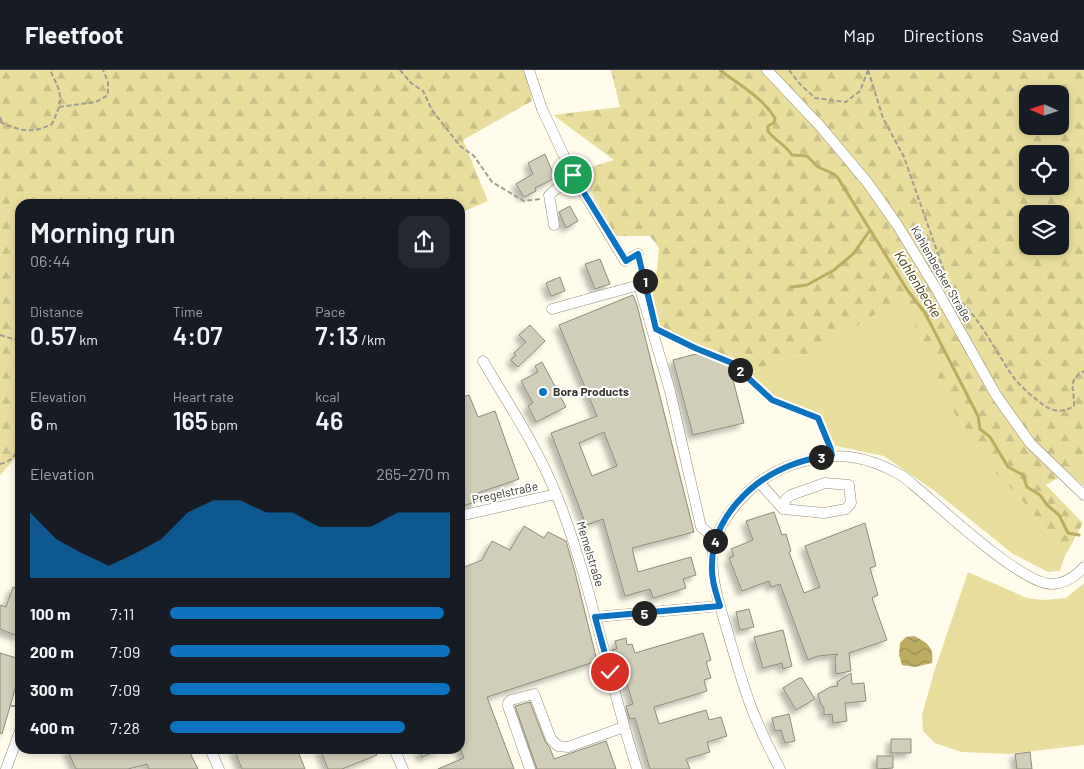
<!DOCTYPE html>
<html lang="en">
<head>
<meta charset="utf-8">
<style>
  body { margin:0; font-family:Barlow,sans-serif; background:#242831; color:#f1f3f6; height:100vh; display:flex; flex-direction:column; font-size:19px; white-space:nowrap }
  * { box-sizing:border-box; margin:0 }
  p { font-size:16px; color:#9ea1a6 }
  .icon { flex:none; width:28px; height:28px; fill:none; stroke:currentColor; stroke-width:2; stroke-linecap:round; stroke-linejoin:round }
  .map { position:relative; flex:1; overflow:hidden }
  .drawer { position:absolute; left:15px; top:129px; width:450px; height:555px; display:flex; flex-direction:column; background:#171b24; border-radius:15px; box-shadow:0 2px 8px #0003 }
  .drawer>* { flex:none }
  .needle { width:32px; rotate:273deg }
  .tools { position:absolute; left:1019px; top:15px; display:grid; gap:10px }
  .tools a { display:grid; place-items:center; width:50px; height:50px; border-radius:10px; background:#171b24; box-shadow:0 2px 8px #0003; font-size:25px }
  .pin { position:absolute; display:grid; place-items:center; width:42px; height:42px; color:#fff; margin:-21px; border:2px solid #fff; border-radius:50%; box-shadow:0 1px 5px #0007 }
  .km { position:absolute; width:25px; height:25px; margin:-12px; border-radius:50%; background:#222; color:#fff; font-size:14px; line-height:25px; text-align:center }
  .round { display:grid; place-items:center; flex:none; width:52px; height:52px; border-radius:15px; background:#242831 }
  .headline { display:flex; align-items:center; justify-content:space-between; height:85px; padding:0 15px }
  h1 { font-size:28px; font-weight:600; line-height:38px }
  .stats { display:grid; grid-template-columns:repeat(3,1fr); gap:8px; height:85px; padding:5px 15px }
  .stats div { display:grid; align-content:center }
  .stats b { font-size:25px; font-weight:600 }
  .stats small { font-size:14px; font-weight:400 }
  .stats p { font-size:14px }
  .chart { height:140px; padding:10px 15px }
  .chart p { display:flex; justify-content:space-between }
  .chart svg { width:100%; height:90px; margin-top:5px; fill:#0b73bf; opacity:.7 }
  ul { padding:0 15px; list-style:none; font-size:16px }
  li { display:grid; grid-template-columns:80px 60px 1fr; align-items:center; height:38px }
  li i { height:12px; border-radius:6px; background:#0b73bf }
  header { display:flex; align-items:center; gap:30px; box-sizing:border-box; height:70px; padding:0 25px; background:#171b24; border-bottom:1px solid #363941 }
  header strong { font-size:24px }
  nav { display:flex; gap:28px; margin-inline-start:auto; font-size:18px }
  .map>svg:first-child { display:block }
  .green { fill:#eade9e }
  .forest { fill:url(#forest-firs); fill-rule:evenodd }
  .water { fill:url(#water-waves) }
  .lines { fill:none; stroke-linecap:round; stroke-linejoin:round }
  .stream { stroke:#bcac61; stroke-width:3 }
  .building { fill:#d0cdb9; stroke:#8e8b79; fill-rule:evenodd; filter:url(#shadow) }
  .minor-casing { stroke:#908d7b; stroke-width:11 }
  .path { stroke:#a09e92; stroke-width:2; stroke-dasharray:5 2.5; stroke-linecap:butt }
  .minor { stroke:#fff; stroke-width:10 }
  .route-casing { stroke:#fff; stroke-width:10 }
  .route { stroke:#0b73bf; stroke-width:6 }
  .poi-dot { fill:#0b73bf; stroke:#fff; stroke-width:2 }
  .labels { text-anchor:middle; stroke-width:4; stroke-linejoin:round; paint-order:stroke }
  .street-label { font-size:12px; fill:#37362e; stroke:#fff }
  .poi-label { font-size:12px; font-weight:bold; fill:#37362e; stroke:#fff; text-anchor:start }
  .water-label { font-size:14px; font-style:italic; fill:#493e00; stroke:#fff }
</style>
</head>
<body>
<header>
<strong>Fleetfoot</strong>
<nav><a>Map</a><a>Directions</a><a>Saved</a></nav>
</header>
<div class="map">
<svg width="1084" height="699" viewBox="0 0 1084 699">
  <defs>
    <pattern id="forest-firs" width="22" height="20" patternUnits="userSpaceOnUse" patternTransform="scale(1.25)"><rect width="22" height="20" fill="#eade9e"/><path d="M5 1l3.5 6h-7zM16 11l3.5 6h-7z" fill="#c9bf88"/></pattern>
    <pattern id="water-waves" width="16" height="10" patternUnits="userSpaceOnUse" patternTransform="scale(1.25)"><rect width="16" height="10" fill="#bcac61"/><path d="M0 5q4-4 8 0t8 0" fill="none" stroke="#9a8d50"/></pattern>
    <filter id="shadow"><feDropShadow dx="-4.5" dy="4.5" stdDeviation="2.5" flood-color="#0004"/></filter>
  </defs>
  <rect width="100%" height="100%" fill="#fffcec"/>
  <path class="green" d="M903,226L951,338L990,398L1018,425L1065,486L1060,501L1048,502L1013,484L936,422L884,386L831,375L819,347L773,328L750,305L779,289L811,284Z
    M1084,393V416L1068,402Z
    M968,502L1027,528L1044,530L1066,528L1084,513V675L1008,684L961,682L935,673L923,661L922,645L934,602Z"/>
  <path class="forest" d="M0,0H527L532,31L463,70L488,131L460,143V134H20V383L0,405Z
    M611,0H1084V393L1046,415L1083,453L1065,486L1018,425L990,398L951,338L903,227L811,284L779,289L750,305L731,290L657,257L646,213L657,200L659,178L650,166H616L579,101L614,90L553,45L620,37ZM1028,24H1060V56H1028ZM1028,84H1060V116H1028ZM1028,144H1060V176H1028Z"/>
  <path class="water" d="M914,566C928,573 934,577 932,593L915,597L902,595L899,585L900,573L906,567Z"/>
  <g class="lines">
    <path class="stream" d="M720,0C739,15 762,27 775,48L774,53L768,56V61C775,71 785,74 792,85L807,86L818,97L834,104L838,108L908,221L925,243L978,346L980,359L990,367L1008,397L1023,405L1027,417L1040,425L1047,435L1059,445L1068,463L1079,465
      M792,217L807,215L834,200L854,183L870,160"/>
  </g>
  <path class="building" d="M545,84L555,108L535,118L536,121L524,127L516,114L533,104L528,93Z
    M570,136L578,151L566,158L559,142Z
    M600,189L610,214L595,219L585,194Z
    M560,207L565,221L551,226L546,213Z
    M633,225L637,235L694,462L632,478L638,502L691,487L696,505L683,509L686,518L653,528L650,519L625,526L603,449L586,455L551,363L597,346L559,255ZM604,362L617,396L592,406L579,373Z
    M530,255L545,271L518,297L511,290L516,285L514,283L526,272L519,265Z
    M700,283L729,294L744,353L693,365L673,290Z
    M542,292L566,337L536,352L528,336L533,333L521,311L538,302L535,296Z
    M469,325L478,347L495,341L519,409L475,424L478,431L460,437V328Z
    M774,442L782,465L786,464L791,481L789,482L804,523L820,517L805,476L865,453L876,496L870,498L878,525L872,528L887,570L849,583L851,601L836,604L835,587L838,584L818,586L808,590L780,514L771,517L769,511L742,521L729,488L734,486L731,479L753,470L746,451Z
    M524,456L544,468L548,462L566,471L575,502L597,591L487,627L514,699H438L464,688L460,678V499L482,490L492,471L510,480Z
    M13,517L20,520V567L0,559V535L6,537Z
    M749,539L754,557L740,560L736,542Z
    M783,560L792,596L783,599L782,593L763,598L754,567Z
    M703,563L711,590L706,592L711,608L704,610L707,621L654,637L659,654L706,640L709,650L721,647L727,666L707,672L710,682L686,689L690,699H650L635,648L630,649L626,636L633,634L619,588L614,589L612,580L617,579L615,571L626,568L627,575L632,574L635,583Z
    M0,583L20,589V602L2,664L0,663Z
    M851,603L852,614L864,613L866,631L845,633L847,651L833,653L832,644L824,645V638L820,632L818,624L830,617L838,616L837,612Z
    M799,608H802L815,629L796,640L783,618Z
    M530,632L545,671L550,678L554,689L606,671L616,699H537L515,636Z
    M789,644L795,671L785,673L781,660L775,661L772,648Z
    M891,669H911V683H891Z
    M67,679H188L198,699H149L147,694L128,699H76Z
    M234,679H297L305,699H242Z
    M320,679H375L377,685L342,699H328Z
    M419,679H442L422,687Z
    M1030,682L1032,699H1017L1015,684Z
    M877,686H893V698L877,699Z"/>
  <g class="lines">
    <defs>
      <path id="minor" d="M529,0L542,39L573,105L625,191L638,184
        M767,0L820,56L867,112L898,156L937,220L996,325L1030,373L1084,425
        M554,155L549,125L573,105
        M552,239L639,215L670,321L701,457L716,469
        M483,291C509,335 538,378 557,426C592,515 608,609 637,699
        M759,412L783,439L824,443L846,439L851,433L849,415L825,413L791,425L786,429L783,439
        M460,446L556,424
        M595,547L720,536
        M210,679L219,699
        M394,679L403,699
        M6,699L20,661
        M530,699L508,636V633L511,630L534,624L551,669L558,676L568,677L624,657
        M780,699C769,678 758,656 750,634C738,601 729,566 719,533C707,488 709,464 741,429C758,410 780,397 805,391C840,381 868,387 899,404C908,409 915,417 923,423C947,444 1022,513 1051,514C1064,514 1076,506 1084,497"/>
    </defs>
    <use href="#minor" class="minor-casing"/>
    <path class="path" d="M400,0L411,13L423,21L432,40L460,76L474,86L492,112L524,131L540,129
      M789,0L799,13L815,28L846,32L860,21L868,0
      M868,0L883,48L904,87L945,204L942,209
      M59,37L96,32L108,25V12L103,0
      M0,47L3,54
      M0,52C21,61 32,64 52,54C64,28 62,25 50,0
      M641,194L644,207
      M949,224C971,231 998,286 1012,305C1018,314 1028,323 1037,330C1049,340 1059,345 1074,336C1075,319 1066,311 1084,301
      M662,262L695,278L732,293L772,330L818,348L830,378
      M0,265L20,271
      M18,270L20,299
      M0,394C14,390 15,386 20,372
      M11,636H16L20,631"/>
    <use href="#minor" class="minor"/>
  </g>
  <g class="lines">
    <defs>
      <path id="route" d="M573,105L626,191L638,184L656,259L695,278L732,293L772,330L818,348L830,377L832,385C819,388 806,389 794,394C752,409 712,448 712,495C711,509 716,523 720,536L595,547L610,602"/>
    </defs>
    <use href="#route" class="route-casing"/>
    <use href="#route" class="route"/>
  </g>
  <circle class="poi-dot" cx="543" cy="322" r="5"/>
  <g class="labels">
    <g class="street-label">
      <text transform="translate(941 204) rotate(60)" y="4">Kahlenbecker Straße</text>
      <text transform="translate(505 423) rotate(-12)" y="4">Pregelstraße</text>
      <text transform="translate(590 484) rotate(73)" y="4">Memelstraße</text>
    </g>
    <g class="poi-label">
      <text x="553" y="326">Bora Products</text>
    </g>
    <g class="water-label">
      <text transform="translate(918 214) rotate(58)" y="5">Kahlenbecke</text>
    </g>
  </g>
</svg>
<div class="tools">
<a><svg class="needle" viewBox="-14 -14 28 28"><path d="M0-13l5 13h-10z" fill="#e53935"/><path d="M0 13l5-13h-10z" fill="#9ea1a6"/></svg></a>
<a><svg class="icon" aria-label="locate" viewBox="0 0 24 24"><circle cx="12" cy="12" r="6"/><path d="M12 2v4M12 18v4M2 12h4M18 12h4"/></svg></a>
<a><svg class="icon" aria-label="layers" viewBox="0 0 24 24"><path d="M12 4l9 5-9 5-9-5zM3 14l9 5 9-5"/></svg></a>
</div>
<div class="pin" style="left:573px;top:105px;background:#1e9e55"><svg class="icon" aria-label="arrive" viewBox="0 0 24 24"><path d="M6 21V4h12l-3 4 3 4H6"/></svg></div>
<div class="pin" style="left:610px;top:602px;background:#d93025"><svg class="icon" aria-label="check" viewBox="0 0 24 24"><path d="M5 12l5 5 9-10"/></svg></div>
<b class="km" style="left:645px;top:211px">1</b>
<b class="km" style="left:740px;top:300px">2</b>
<b class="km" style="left:821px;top:387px">3</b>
<b class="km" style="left:715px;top:471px">4</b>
<b class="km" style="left:644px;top:543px">5</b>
<section class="drawer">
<div class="headline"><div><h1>Morning run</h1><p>06:44</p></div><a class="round"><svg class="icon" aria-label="share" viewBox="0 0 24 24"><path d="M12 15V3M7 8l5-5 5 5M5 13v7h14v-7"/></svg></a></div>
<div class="stats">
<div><p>Distance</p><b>0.57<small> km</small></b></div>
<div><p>Time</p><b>4:07</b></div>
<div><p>Pace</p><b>7:13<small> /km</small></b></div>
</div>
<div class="stats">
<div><p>Elevation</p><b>6<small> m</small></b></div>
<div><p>Heart rate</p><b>165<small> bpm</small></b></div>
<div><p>kcal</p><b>46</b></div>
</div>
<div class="chart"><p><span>Elevation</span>265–270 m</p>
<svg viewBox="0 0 160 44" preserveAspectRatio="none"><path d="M0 44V12L10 25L20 32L30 38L40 32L50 25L60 12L70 6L80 6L90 12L100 12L110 19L120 19L130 19L140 12L150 12L160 12V44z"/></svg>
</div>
<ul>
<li><b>100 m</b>7:11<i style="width:98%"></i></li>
<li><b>200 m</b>7:09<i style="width:100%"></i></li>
<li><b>300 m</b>7:09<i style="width:100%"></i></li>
<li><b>400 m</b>7:28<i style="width:84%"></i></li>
</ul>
</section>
</div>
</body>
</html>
